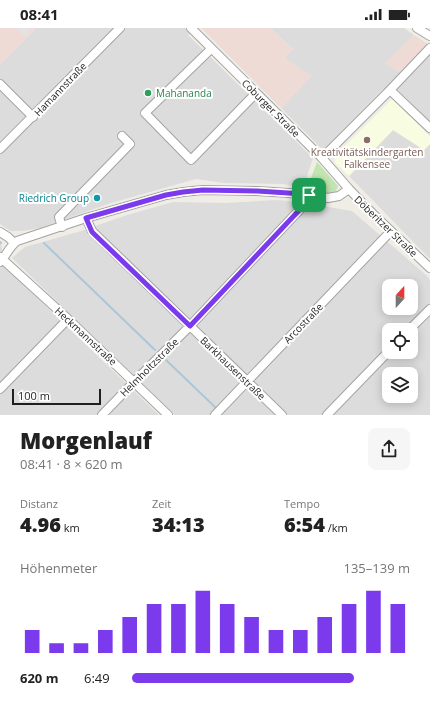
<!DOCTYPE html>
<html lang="de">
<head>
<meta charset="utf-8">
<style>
  body { margin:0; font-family:"Open Sans",sans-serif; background:#f6f6f6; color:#222; height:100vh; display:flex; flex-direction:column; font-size:15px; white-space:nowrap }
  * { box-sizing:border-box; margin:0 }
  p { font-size:13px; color:#767676 }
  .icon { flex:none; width:22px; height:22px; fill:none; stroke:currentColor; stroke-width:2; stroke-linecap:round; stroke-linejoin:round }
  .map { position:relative; height:387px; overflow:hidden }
  .sheet { display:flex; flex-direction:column; background:#fff; flex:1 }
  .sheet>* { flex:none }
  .needle { width:26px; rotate:21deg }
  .controls { position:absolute; left:382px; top:251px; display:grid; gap:8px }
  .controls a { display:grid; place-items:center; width:36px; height:36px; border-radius:8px; background:#fff; box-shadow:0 2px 10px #0003; font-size:20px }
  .scale { position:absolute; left:12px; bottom:10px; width:89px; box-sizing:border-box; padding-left:4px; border:2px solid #1f1f1f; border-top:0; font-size:11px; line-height:14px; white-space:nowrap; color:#1f1f1f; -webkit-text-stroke:3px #fff; paint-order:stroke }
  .pin { position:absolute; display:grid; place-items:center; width:34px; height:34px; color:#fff; margin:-17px; border-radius:8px; box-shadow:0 2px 6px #0006 }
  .round { display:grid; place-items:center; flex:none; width:42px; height:42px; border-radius:8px; background:#f6f6f6 }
  .summary { display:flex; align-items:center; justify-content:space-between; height:68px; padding:0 20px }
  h1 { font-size:22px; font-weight:800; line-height:30px }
  .stats { display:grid; grid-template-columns:repeat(3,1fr); gap:6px; height:68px; padding:4px 20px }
  .stats div { display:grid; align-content:center }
  .stats b { font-size:20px; font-weight:800 }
  .stats small { font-size:11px; font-weight:400 }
  .stats p { font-size:11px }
  .chart { height:112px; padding:8px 20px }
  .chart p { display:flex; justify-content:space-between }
  .chart svg { width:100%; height:72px; margin-top:4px; stroke:#7c3aed; stroke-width:6 }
  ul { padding:0 20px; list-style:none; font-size:13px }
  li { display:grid; grid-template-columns:64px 48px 1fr; align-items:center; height:30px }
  li i { height:10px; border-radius:5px; background:#7c3aed }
  .status { display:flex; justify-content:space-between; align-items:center; height:28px; padding:0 20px; background:#fff; direction:ltr }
  .status svg { height:11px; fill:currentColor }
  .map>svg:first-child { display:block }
  .residential { fill:#dddcdc; fill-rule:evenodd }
  .commercial { fill:#eedbd6 }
  .education { fill:#f8fce1 }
  .grass { fill:#c1e5b0 }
  .parking { fill:#e3e3e3 }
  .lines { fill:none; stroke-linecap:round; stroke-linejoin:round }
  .stream { stroke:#aac7d9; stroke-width:2 }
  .minor-casing { stroke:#a3a3a3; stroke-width:10 }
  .minor { stroke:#fff; stroke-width:8 }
  .route-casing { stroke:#fff; stroke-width:8 }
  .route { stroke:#7c3aed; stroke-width:5 }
  .leisure-dot { fill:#2e9e5b; stroke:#fff; stroke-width:1.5 }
  .education-dot { fill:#8d6e63; stroke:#fff; stroke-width:1.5 }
  .culture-dot { fill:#0f9aa8; stroke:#fff; stroke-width:1.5 }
  .labels { text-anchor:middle; stroke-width:4; stroke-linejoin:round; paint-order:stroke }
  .street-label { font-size:10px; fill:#1f1f1f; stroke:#fff }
  .leisure-label { font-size:10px; fill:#27864d; stroke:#fff; text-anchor:start }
  .education-label { font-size:10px; fill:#785e54; stroke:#fff }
  .culture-label { font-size:10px; fill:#0d838f; stroke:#fff; text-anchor:end }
</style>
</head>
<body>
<div class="status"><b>08:41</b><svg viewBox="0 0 49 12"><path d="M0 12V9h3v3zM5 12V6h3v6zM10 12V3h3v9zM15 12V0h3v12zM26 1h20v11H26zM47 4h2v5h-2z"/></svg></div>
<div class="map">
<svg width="430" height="387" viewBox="0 0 430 387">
  <rect width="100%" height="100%" fill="#efede6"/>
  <path class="residential" d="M36,0H195L188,7L313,130L303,160L283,156L224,155L196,151L111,175L40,200L22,203H10L0,196V36Z
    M270,0H404L414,7L386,35L399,44L428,16L430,17V108L383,61L323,122L281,80L311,48L284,30L293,21Z
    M393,102L424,122L430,116V231L349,148Z
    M278,172L298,174L352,183L426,247L430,252V387H174L12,230L25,219L81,203L127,187L173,174L225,175ZM389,258H411V280H389ZM389,302H411V324H389ZM389,346H411V368H389Z
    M0,215H1L4,238L159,387H0Z"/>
  <path class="commercial" d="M0,0H36L0,36Z
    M201,0H270L293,21L284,30L312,48L281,80Z
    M414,7L428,16L399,44L385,35Z"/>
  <path class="education" d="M392,71L430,108V116L424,122L393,102L349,148L335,135V128Z"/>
  <path class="grass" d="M317,134L338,158L336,163L332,166L323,167L306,164Z"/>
  <path class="parking" d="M16,0H32L25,8Z"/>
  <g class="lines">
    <path class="stream" d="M0,214L1,215
      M44,215L155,322
      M166,332L216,380"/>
    <defs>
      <path id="minor" d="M191,0L322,130L349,161L375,188L430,240
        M417,0L430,8
        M211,21L145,85L191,132L256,65
        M0,56L33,89
        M390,62L430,100
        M0,121L120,0
        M322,130L390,62L430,20
        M86,190L92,203L282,387
        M62,199L59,189L130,116L122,108
        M0,204L8,209L14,215
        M0,229L68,291L168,387
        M0,234C6,228 9,219 17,213L86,190L166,167L183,164L203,162L257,163L304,166L328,170L339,168L349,161
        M409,302L430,281
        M0,361L68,291
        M102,387L134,354L190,298L306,175L309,167
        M215,387L391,203
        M327,387L389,323"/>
    </defs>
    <use href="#minor" class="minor-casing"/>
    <use href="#minor" class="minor"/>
  </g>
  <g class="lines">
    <defs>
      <path id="route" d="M203,162L257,163L304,166L309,167L306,175L190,298L92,204L86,190L166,167L183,164Z"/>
    </defs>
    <use href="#route" class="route-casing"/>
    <use href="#route" class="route"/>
  </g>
  <circle class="leisure-dot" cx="148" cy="65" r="4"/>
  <circle class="education-dot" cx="367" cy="112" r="4"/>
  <circle class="culture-dot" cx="97" cy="170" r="4"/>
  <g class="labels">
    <g class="street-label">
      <text transform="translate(60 61) rotate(-46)" y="4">Hamannstraße</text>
      <text transform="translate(271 80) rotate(45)" y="4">Coburger Straße</text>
      <text transform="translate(386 198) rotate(44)" y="4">Döberitzer Straße</text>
      <text transform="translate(303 295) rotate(-46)" y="4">Arcostraße</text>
      <text transform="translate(86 308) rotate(43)" y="4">Heckmannstraße</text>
      <text transform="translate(149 339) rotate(-45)" y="4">Helmholtzstraße</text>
      <text transform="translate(233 340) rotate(44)" y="4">Barkhausenstraße</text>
    </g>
    <g class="leisure-label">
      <text x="156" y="69">Mahananda</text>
    </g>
    <g class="education-label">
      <text x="367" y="128">Kreativitätskindergarten<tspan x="367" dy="12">Falkensee</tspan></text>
    </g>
    <g class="culture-label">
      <text x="89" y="174">Riedrich Group</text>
    </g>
  </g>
</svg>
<div class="controls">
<a><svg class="needle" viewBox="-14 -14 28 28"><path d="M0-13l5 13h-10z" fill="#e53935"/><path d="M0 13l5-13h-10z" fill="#767676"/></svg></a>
<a><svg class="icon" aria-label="locate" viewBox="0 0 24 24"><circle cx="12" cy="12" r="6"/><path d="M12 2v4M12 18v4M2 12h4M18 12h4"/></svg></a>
<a><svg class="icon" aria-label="layers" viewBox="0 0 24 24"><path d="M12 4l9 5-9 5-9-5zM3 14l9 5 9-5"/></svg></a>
</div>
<div class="scale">100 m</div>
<div class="pin" style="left:309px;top:167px;background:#1e9e55"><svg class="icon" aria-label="arrive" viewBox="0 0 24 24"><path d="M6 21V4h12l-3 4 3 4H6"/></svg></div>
</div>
<section class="sheet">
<div class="summary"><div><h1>Morgenlauf</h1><p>08:41 · 8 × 620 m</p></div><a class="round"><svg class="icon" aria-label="share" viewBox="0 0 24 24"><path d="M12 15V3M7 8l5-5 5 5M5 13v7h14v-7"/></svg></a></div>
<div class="stats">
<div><p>Distanz</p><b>4.96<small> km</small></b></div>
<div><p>Zeit</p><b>34:13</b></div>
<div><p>Tempo</p><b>6:54<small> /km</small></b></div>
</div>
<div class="chart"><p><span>Höhenmeter</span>135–139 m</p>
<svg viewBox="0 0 160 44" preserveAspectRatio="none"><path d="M5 44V30M15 44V38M25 44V38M35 44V30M45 44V22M55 44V14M65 44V14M75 44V6M85 44V14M95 44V22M105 44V30M115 44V30M125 44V22M135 44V14M145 44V6M155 44V14"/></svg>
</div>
<ul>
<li><b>620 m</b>6:49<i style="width:80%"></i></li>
</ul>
</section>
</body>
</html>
